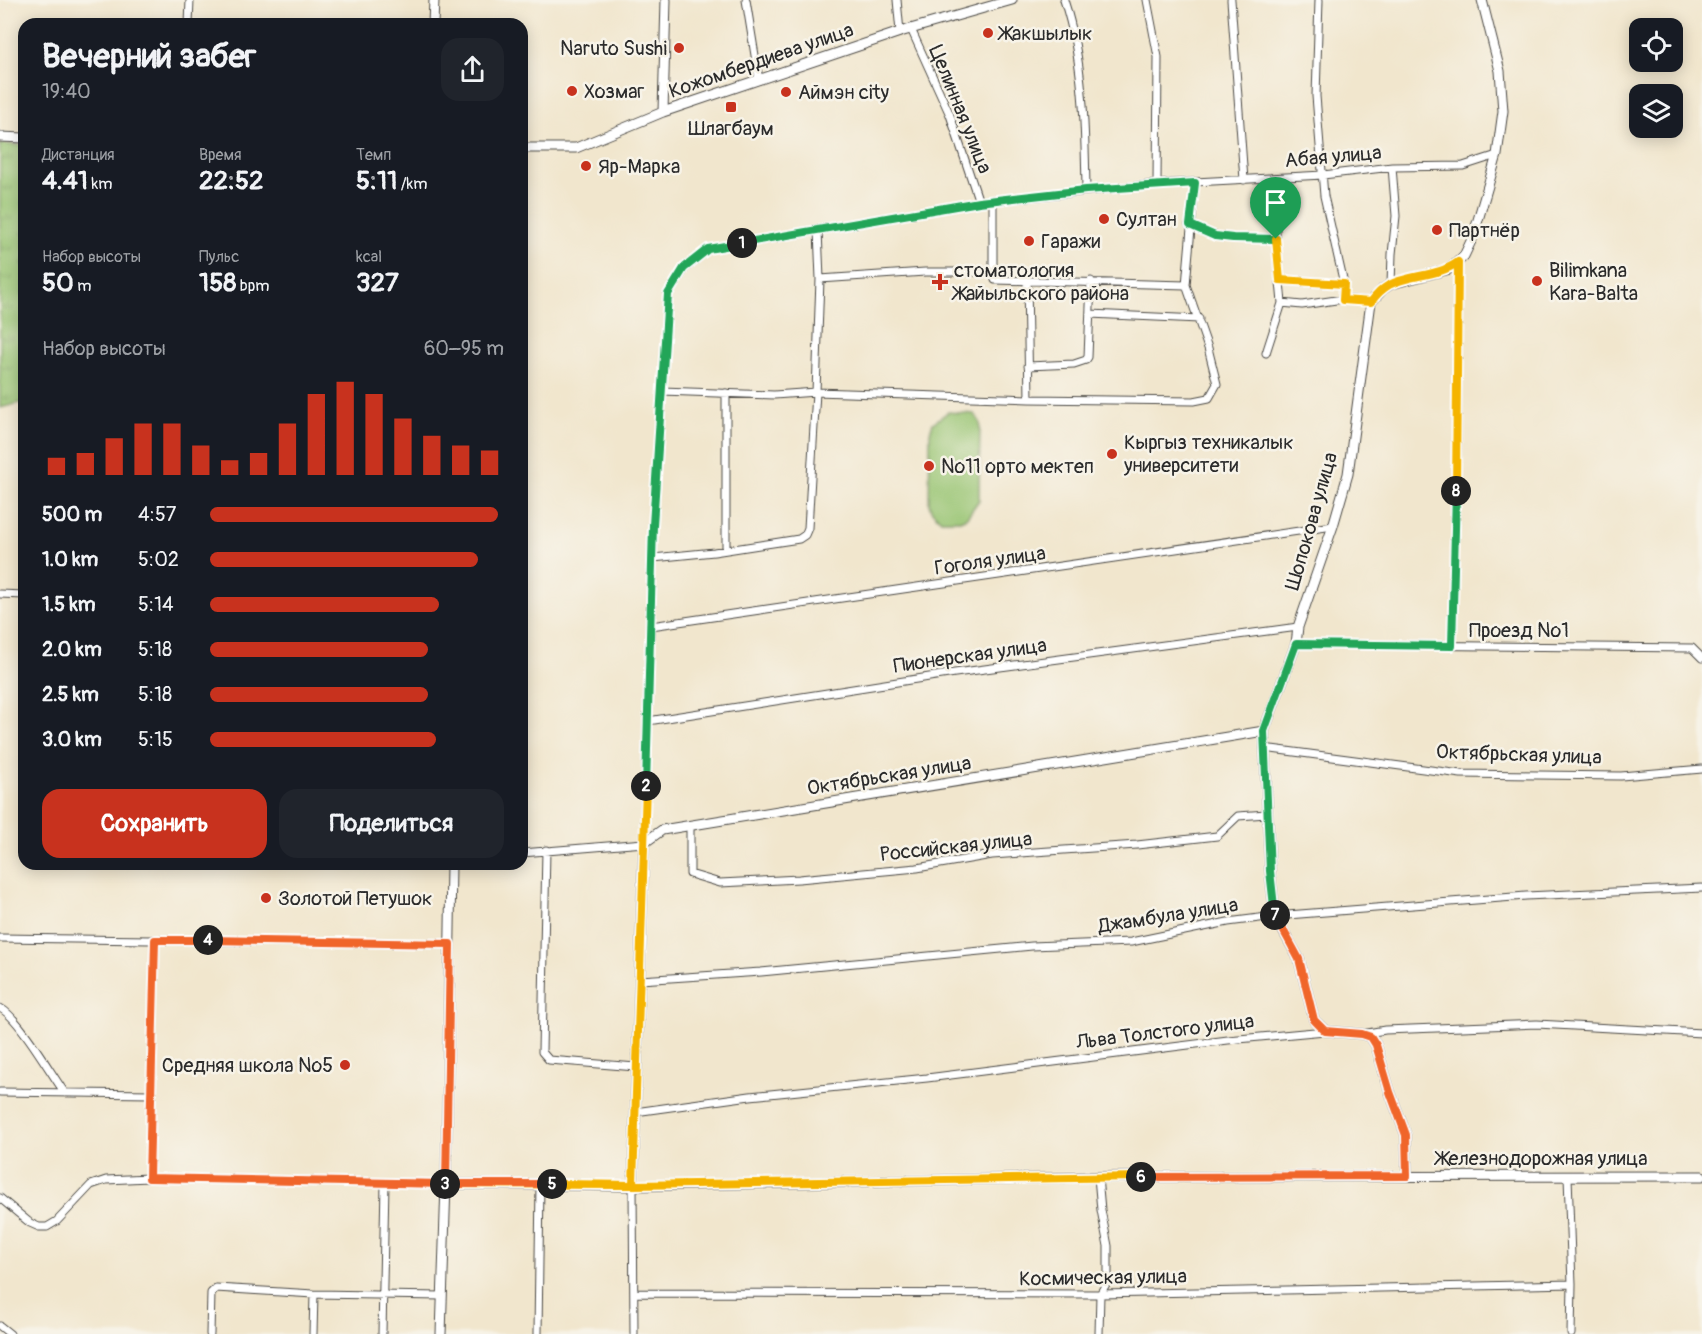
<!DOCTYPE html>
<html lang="ru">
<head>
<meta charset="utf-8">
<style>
  body { margin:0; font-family:Pangolin,sans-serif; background:#20242c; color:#f1f3f6; height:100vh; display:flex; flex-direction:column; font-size:22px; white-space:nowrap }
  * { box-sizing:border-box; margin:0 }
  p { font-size:20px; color:#9ea1a6 }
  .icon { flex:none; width:33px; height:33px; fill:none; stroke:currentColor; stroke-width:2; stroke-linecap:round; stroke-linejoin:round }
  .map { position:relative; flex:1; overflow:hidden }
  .sheet { position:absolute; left:18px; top:18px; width:510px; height:852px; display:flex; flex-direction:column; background:#171b24; border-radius:18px; box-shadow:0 3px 15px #0003 }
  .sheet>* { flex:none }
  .buttons { position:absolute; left:1629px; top:18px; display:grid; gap:12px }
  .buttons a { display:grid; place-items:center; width:54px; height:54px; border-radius:12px; background:#171b24; box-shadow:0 3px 15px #0003; font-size:30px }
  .pin { position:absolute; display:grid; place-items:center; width:51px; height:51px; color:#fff; margin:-62px -26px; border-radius:50% 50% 50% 0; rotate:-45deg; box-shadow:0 0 6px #0007 }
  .pin .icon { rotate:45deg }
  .km { position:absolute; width:30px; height:30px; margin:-15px; border-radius:50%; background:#222; color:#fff; font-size:16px; line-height:30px; text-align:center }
  .round { display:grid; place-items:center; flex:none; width:63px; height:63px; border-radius:18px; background:#20242c }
  .overview { display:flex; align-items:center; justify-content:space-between; height:102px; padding:0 24px }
  h1 { font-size:33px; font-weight:800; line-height:45px }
  .stats { display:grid; grid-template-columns:repeat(3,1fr); gap:9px; height:102px; padding:6px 24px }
  .stats div { display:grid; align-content:center }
  .stats b { font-size:26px; font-weight:800 }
  .stats small { font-size:16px; font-weight:400 }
  .stats p { font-size:16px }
  .chart { height:168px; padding:12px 24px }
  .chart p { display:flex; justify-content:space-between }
  .chart svg { width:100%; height:108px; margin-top:6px; stroke:#c8321e; stroke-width:6 }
  .button { display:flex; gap:12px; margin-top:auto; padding:12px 24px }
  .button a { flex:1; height:69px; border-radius:18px; background:#c8321e; color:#fff; font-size:24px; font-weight:800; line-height:69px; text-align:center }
  .button a+a { background:#20242c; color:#f1f3f6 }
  ul { padding:0 24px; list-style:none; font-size:20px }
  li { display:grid; grid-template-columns:96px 72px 1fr; align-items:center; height:45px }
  li i { height:15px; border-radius:8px; background:#c8321e }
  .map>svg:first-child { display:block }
  .green { fill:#98c472; stroke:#62784e; stroke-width:1.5 }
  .park { fill:url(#park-tufts); stroke:#62784e; stroke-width:1.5 }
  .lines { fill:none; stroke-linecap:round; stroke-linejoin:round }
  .street-casing { stroke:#494743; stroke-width:9 }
  .secondary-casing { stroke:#494743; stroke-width:11 }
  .street { stroke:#fff; stroke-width:7 }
  .secondary { stroke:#fff; stroke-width:9 }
  .split-1-casing { stroke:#fff; stroke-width:12 }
  .split-2-casing { stroke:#fff; stroke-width:12 }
  .split-3-casing { stroke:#fff; stroke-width:12 }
  .split-4-casing { stroke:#fff; stroke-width:12 }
  .split-5-casing { stroke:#fff; stroke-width:12 }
  .split-6-casing { stroke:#fff; stroke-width:12 }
  .split-7-casing { stroke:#fff; stroke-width:12 }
  .split-8-casing { stroke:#fff; stroke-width:12 }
  .split-9-casing { stroke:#fff; stroke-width:12 }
  .split-1 { stroke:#22a559; stroke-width:8 }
  .split-2 { stroke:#22a559; stroke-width:8 }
  .split-3 { stroke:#f5b400; stroke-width:8 }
  .split-4 { stroke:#f0652b; stroke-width:8 }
  .split-5 { stroke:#f0652b; stroke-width:8 }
  .split-6 { stroke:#f5b400; stroke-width:8 }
  .split-7 { stroke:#f0652b; stroke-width:8 }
  .split-8 { stroke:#22a559; stroke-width:8 }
  .split-9 { stroke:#f5b400; stroke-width:8 }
  .poi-dot { fill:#c8321e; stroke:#f7f3e8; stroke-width:2 }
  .labels { text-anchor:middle; stroke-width:5; stroke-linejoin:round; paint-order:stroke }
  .poi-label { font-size:20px; fill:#2b2b2b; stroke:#f7f3e8; text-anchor:start }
  .street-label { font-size:20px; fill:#2b2b2b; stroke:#f7f3e8 }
</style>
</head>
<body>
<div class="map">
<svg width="1702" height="1334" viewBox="0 0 1702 1334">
  <defs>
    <pattern id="park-tufts" width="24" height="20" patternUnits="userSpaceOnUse" patternTransform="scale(1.5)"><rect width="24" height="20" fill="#98c472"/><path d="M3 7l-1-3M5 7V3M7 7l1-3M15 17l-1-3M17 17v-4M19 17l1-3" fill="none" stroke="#7c9f5e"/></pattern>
  </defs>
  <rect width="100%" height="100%" fill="#f7f3e8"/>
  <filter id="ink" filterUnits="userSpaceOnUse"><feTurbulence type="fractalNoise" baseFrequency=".0167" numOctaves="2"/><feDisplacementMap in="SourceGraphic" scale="12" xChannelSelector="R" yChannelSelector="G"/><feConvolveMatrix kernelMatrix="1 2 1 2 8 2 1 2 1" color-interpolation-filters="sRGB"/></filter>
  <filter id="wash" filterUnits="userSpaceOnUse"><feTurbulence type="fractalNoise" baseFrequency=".008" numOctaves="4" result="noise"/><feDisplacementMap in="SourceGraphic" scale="24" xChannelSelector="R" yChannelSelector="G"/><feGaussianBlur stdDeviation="1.35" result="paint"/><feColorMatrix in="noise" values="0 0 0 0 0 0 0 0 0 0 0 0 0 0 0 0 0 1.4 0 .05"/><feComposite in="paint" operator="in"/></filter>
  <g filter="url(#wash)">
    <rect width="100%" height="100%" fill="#f1e6cd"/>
    <path class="green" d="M948,412L974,414L980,422L979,500L967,517L960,520H941L931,510L929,503L930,432L933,423Z"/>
    <path class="park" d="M0,144L24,145V402L0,408Z"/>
  </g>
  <g filter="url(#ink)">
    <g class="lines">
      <defs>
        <path id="street" d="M746,0L759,80
          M897,0L900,32
          M1064,0C1084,62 1085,126 1086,190
          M1147,0L1158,57L1157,184
          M1231,0L1244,180
          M1319,0L1316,96L1324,196L1344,284L1343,299
          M189,24L190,0
          M911,29L950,115L979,202
          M993,200V272L995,280L1186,285
          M1189,225L1215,236L1233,238L1276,239
          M818,230L820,279L816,392L1029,399L1194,401L1209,398L1217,384L1208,348L1186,285L1195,183
          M820,279L925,272H993
          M1280,280L1344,284
          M1027,281L1029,399
          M1391,284L1392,254L1396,216L1392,167
          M1282,303L1302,305L1343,299L1371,302
          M1090,314L1199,319
          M1266,353L1282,303L1276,239V178
          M1028,366L1074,364L1086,360L1088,357L1091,281
          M726,393V550
          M653,558L714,552L799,539L805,535L808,528L816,392L774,395L662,391
          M0,594L24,595
          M651,626L1333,526
          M1296,644L1692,648L1702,658
          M1452,646L1457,444L1458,262
          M648,721L955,673L1298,627
          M1264,748L1461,774L1621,776L1702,769
          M690,825V874L720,883L799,879L917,868L992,855L1137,845L1217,836L1238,816L1267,814
          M546,850L542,1052L549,1060L636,1067
          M522,853L644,843L653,525L668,294L685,268L708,249L979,202L1157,184L1323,175L1392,167L1463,166L1497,155
          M0,938L450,944
          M640,980L761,972L1032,946L1131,942L1228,922L1275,916L1526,896L1702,888
          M0,1008C19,1017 51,1074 65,1093
          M1362,1034L1385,1030L1537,1024L1702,1033
          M0,1092L151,1094
          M635,1112L750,1096L927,1078L1228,1040L1325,1031
          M1098,1177L1101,1210L1108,1246V1281L1100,1294L1099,1334
          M1568,1177L1572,1284L1571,1334
          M149,1178L155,940
          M633,1186L634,1334
          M0,1198L30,1223L39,1227H47L57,1221L91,1185L106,1180L149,1178L446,1184
          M634,1293L1100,1294L1572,1284
          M0,1326L10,1334
          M210,1334L211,1293L216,1288L314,1294L442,1296
          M313,1334L314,1294
          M382,1334L385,1183
          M538,1334L540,1184"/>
        <path id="secondary" d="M433,24L434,0
          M663,112L666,0
          M0,137L24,138
          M522,148H576L663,112L900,32L1012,0
          M1407,1176L1406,1135L1390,1092L1376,1045L1371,1037L1362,1034L1325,1031L1314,1020L1299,959L1275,916L1270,871L1264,731L1296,644L1298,627L1333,526L1348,474L1371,302L1383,289L1391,284L1450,269L1464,256L1473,237L1497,155L1503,111L1500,71L1482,0
          M446,1184L633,1186L1098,1177L1702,1176
          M633,1186L644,843L662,830L1264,731
          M441,1334L446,1184L451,864"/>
      </defs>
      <use href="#street" class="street-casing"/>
      <use href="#secondary" class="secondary-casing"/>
      <use href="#street" class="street"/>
      <use href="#secondary" class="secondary"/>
    </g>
  </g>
  <g class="lines" filter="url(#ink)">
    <defs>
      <path id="split-1" d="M742,243L979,202L1086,190L1195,183L1190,225L1215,236L1233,238L1276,239"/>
      <path id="split-2" d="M646,786L653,525L668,294L684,268L708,249L742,243"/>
      <path id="split-3" d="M445,1184L633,1185L646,786"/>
      <path id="split-4" d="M208,940H155L149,1178L445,1184"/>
      <path id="split-5" d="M208,940L450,944L446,1184H552"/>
      <path id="split-6" d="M552,1184L633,1185L1141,1177"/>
      <path id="split-7" d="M1141,1177L1407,1176L1406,1135L1390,1092L1376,1045L1371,1037L1362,1034L1325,1031L1314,1020L1299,959L1275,915"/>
      <path id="split-8" d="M1275,915L1270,871L1264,731L1296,644L1452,646L1456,491"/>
      <path id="split-9" d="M1276,239L1280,280L1344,284L1343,300L1371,302C1376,295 1382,289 1389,285C1411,274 1438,277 1458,262L1456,491"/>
    </defs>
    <use href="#split-1" class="split-1-casing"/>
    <use href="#split-2" class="split-2-casing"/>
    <use href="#split-3" class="split-3-casing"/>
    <use href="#split-4" class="split-4-casing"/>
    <use href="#split-5" class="split-5-casing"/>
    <use href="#split-6" class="split-6-casing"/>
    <use href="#split-7" class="split-7-casing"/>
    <use href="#split-8" class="split-8-casing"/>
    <use href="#split-9" class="split-9-casing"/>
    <use href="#split-1" class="split-1"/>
    <use href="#split-2" class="split-2"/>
    <use href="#split-3" class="split-3"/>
    <use href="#split-4" class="split-4"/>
    <use href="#split-5" class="split-5"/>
    <use href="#split-6" class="split-6"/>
    <use href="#split-7" class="split-7"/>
    <use href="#split-8" class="split-8"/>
    <use href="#split-9" class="split-9"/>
  </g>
  <g class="poi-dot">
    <circle cx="988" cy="33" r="6"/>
    <circle cx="679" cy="48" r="6"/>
    <circle cx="572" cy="91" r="6"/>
    <circle cx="786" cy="92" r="6"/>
    <rect x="725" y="101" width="12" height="12" rx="3"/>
    <circle cx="586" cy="166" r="6"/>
    <circle cx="1104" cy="219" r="6"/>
    <circle cx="1437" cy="230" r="6"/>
    <circle cx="1029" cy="241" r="6"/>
    <circle cx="1537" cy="281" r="6"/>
    <path d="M937 273h6v6h6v6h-6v6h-6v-6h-6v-6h6z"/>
    <circle cx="1112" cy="454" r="6"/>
    <circle cx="929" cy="466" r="6"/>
    <circle cx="266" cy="898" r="6"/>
    <circle cx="345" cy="1065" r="6"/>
  </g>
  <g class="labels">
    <g class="poi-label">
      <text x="1000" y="40">Жакшылык</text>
      <text x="667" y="55" text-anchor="end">Naruto Sushi</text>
      <text x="584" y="98">Хозмаг</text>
      <text x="798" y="99">Аймэн city</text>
      <text x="731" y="135" text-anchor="middle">Шлагбаум</text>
      <text x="598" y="173">Яр-Марка</text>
      <text x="1116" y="226">Султан</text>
      <text x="1449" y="237">Партнёр</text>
      <text x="1041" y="248">Гаражи</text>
      <text x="954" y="277">стоматология<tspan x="954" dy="23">Жайыльского района</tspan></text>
      <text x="1549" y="277">Bilimkana<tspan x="1549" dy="23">Kara-Balta</tspan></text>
      <text x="1124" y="449">Кыргыз техникалык<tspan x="1124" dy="23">университети</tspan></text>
      <text x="941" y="473">№11 орто мектеп</text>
      <text x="278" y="905">Золотой Петушок</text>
      <text x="333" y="1072" text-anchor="end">Средняя школа №5</text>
    </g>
    <g class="street-label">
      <text transform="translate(761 60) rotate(-19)" y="7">Кожомбердиева улица</text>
      <text transform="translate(961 109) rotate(68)" y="7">Целинная улица</text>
      <text transform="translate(1333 156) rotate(-5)" y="7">Абая улица</text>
      <text transform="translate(1311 521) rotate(-74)" y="7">Шопокова улица</text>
      <text transform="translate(990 560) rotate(-8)" y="7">Гоголя улица</text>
      <text x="1519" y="637">Проезд №1</text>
      <text transform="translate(970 655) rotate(-8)" y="7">Пионерская улица</text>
      <text transform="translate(1519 754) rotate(2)" y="7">Октябрьская улица</text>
      <text transform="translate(889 775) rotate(-9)" y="7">Октябрьская улица</text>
      <text transform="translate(956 846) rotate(-6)" y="7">Российская улица</text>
      <text transform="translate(1168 915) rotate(-9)" y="7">Джамбула улица</text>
      <text transform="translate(1165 1031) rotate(-7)" y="7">Льва Толстого улица</text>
      <text x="1542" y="1165">Железнодорожная улица</text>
      <text transform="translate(1103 1277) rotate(-1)" y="7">Космическая улица</text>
    </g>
  </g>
</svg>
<div class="buttons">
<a><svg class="icon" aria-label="locate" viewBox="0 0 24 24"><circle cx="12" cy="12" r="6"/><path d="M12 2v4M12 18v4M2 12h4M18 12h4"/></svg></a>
<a><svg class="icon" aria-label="layers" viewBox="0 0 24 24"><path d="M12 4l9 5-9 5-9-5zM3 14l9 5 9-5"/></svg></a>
</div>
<div class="pin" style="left:1276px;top:239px;background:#1e9e55"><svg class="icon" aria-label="arrive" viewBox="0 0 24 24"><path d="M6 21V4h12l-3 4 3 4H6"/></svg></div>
<b class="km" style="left:742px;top:243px">1</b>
<b class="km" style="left:646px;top:786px">2</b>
<b class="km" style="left:445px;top:1184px">3</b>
<b class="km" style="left:208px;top:940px">4</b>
<b class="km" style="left:552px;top:1184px">5</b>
<b class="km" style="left:1141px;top:1177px">6</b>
<b class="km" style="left:1275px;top:915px">7</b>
<b class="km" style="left:1456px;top:491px">8</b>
<section class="sheet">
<div class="overview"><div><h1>Вечерний забег</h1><p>19:40</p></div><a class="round"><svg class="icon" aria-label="share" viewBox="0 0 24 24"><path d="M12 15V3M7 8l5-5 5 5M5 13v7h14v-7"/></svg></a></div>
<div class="stats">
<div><p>Дистанция</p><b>4.41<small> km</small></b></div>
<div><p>Время</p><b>22:52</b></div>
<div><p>Темп</p><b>5:11<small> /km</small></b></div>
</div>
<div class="stats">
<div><p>Набор высоты</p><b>50<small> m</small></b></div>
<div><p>Пульс</p><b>158<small> bpm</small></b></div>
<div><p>kcal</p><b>327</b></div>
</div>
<div class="chart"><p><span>Набор высоты</span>60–95 m</p>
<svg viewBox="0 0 160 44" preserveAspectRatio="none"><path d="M5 44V37M15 44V35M25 44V29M35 44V23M45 44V23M55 44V32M65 44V38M75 44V35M85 44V23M95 44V11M105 44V6M115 44V11M125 44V21M135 44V28M145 44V32M155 44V34"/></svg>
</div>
<ul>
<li><b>500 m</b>4:57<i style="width:98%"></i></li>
<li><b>1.0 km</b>5:02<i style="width:91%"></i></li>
<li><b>1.5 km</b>5:14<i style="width:78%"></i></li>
<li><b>2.0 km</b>5:18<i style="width:74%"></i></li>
<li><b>2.5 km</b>5:18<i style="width:74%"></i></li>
<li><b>3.0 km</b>5:15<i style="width:77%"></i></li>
</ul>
<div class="button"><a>Сохранить</a><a>Поделиться</a></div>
</section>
</div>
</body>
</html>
